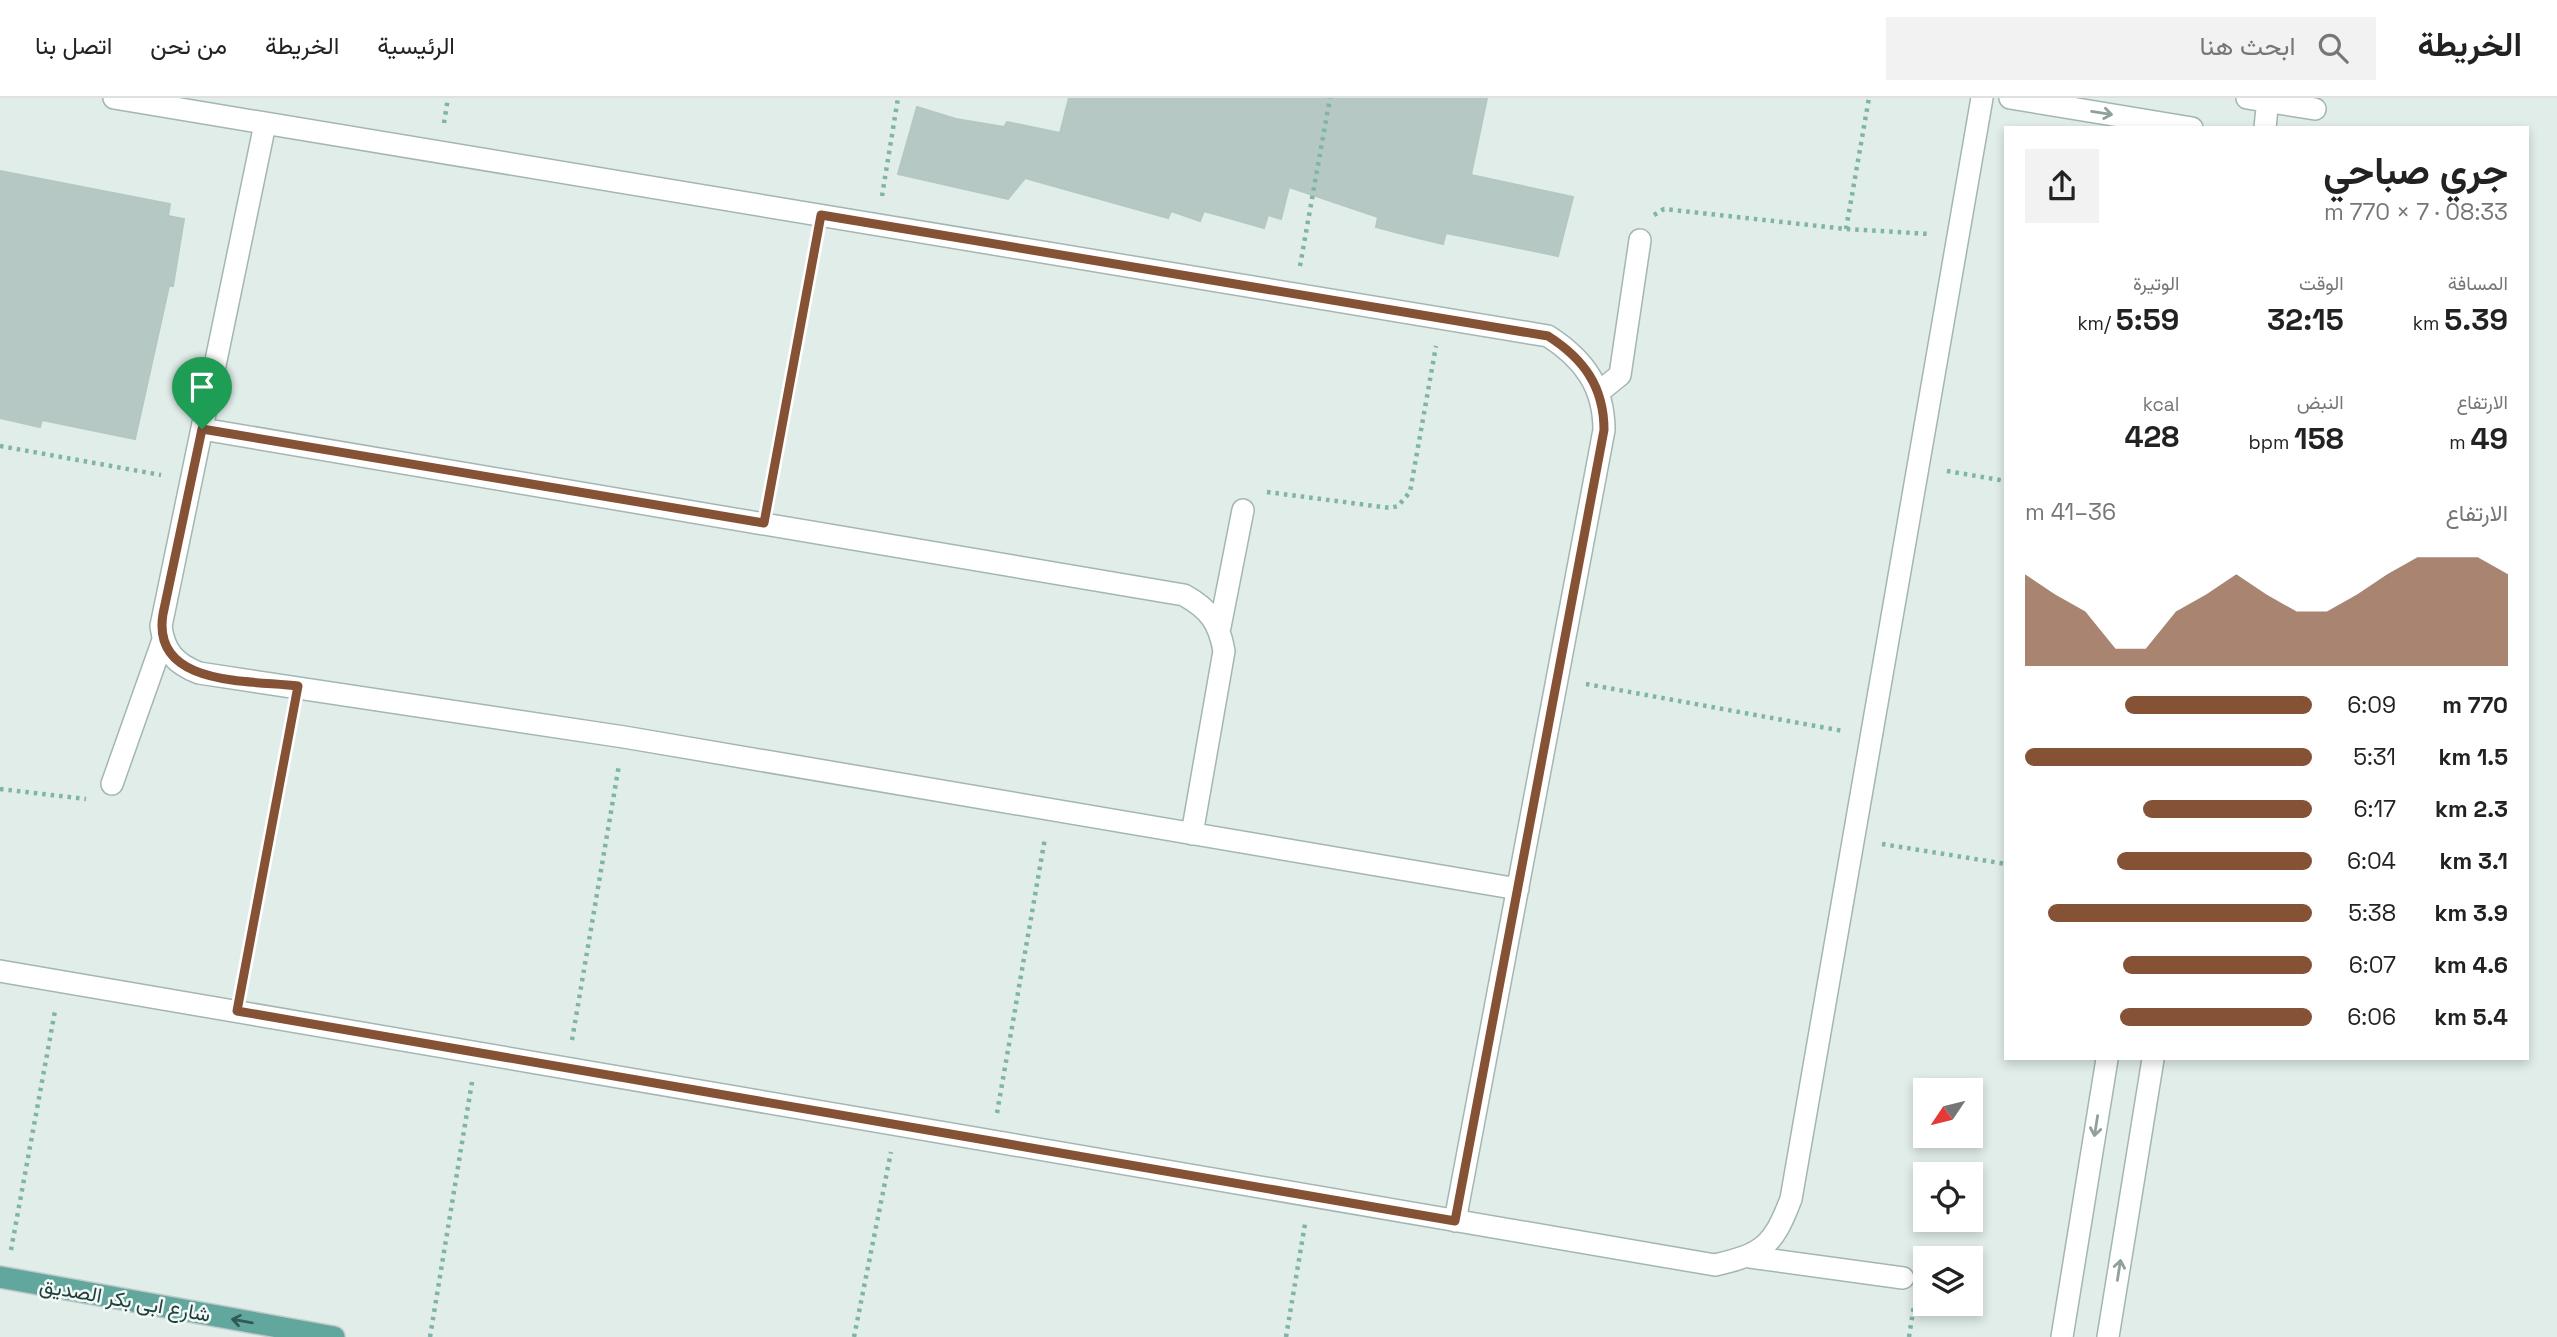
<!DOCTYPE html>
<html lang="ar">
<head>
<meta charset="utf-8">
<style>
  body { margin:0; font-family:"Space Grotesk",Vazirmatn,sans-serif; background:#f2f2f2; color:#222; direction:rtl; height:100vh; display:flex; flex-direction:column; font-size:26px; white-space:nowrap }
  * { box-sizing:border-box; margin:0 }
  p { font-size:23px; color:#767676 }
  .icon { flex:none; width:38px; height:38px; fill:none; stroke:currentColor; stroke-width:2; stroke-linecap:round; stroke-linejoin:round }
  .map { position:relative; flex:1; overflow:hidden; direction:ltr }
  .side { position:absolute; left:2004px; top:28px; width:525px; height:934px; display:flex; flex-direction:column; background:#fff; border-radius:0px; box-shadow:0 4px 10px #0003; direction:rtl }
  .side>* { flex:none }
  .needle { width:46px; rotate:235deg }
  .buttons { position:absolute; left:1913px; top:980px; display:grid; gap:14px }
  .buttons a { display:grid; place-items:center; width:70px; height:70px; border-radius:0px; background:#fff; box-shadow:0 4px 10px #0003; font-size:35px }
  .pin { position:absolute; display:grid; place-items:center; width:60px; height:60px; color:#fff; margin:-72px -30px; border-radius:50% 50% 50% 0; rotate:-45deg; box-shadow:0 0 7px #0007 }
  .pin .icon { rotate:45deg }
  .round { display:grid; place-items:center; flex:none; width:74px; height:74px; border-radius:0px; background:#f2f2f2 }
  .summary { display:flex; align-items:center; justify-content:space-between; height:119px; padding:0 21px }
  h1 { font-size:38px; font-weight:700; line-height:52px }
  .stats { display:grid; grid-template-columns:repeat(3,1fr); gap:10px; height:119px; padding:7px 21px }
  .stats div { display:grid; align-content:center }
  .stats b { font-size:30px; font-weight:700 }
  .stats small { font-size:19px; font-weight:400 }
  .stats p { font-size:19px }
  .chart { height:196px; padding:14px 21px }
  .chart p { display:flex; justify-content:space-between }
  .chart svg { width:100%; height:126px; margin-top:7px; fill:#855236; opacity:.7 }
  ul { padding:0 21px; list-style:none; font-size:23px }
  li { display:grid; grid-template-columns:112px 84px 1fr; align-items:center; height:52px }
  li i { height:18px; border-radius:9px; background:#855236 }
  header { display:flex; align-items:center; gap:42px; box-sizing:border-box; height:98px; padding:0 35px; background:#fff; border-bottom:2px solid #e0e0e0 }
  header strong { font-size:33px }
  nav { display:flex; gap:38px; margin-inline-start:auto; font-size:24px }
  .search { width:490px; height:63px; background:#f2f2f2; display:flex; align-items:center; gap:18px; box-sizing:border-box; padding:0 24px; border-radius:0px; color:#767676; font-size:26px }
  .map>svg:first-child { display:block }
  .building { fill:#b6c8c3; stroke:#b3c8c1; stroke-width:2 }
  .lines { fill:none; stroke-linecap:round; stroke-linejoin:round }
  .minor-casing { stroke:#a3b6b1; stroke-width:24 }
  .major-casing { stroke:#c1cac8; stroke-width:24 }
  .path { stroke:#7fb4a9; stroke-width:4.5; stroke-dasharray:3.5 5; stroke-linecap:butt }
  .minor { stroke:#fff; stroke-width:21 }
  .major { stroke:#62a79d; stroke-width:21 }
  .oneway { stroke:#90a09d }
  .oneway2 { stroke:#305a54 }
  .route-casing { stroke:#fff; stroke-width:14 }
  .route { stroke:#855236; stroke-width:9 }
  .labels { text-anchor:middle; stroke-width:5; stroke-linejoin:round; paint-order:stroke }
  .street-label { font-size:21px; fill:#20403b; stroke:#f2f9f7 }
</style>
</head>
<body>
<header>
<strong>الخريطة</strong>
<div class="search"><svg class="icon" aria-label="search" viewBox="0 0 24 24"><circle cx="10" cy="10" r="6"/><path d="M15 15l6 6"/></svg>ابحث هنا</div>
<nav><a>الرئيسية</a><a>الخريطة</a><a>من نحن</a><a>اتصل بنا</a></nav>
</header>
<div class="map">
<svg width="2557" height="1239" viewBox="0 0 2557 1239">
  <rect width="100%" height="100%" fill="#e1ede9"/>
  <path class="building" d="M1069,0H1487L1471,77L1573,99L1558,158L1446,135L1443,146L1414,139L1376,129L1378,119L1289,89L1281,121L1268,117L1264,130L1204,113L1200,123L1171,113L1168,120L1025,80L1008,101L898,76L917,9L956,21L1004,29L1007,24L1060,35Z
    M0,73L170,106L168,118L184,121L173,188H169L135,341L42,322L40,329L0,320Z"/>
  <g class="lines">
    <defs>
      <path id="minor" d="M114,0L1548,238C1584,261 1604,289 1604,332L1455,1123
        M2010,0L2192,30
        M2247,0L2315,11
        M265,26L161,528C164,554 176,566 199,575L624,639L1518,791
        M2265,30L2268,0
        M1599,294L1620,277L1640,142
        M202,331L1184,497C1209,511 1219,524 1224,553L1192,736
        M1220,529L1243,412
        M112,686L163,542
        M0,873L1715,1167C1763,1156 1773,1148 1791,1101L1982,0
        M1750,1159L1903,1180
        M2062,1239L2107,961
        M2108,1239L2153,961"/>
      <path id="major" d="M0,1179L334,1239"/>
    </defs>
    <use href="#minor" class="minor-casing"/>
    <use href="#major" class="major-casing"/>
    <path class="path" d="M444,25L448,0
      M882,98L898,0
      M1654,117L1664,111L1846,131L1929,136
      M1846,131L1869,0
      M1300,168L1330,0
      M0,348L161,377
      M1947,373L2006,383
      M1267,394L1390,410L1398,408L1410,394L1436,248
      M769,396L815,147
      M1586,586L1843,633
      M0,691L86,701
      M1882,746L2006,766
      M242,885L292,618
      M572,942L619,667
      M997,1015L1045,740
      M11,1152L55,913
      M430,1239L472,984
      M854,1239L891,1054
      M1286,1239L1305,1126
      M1909,1239L1914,1207"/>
    <use href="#minor" class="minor"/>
    <use href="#major" class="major"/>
  </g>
  <defs><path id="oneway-shaft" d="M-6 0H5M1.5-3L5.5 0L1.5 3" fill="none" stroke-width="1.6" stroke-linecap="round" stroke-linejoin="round" transform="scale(1.75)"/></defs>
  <g class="oneway">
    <use href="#oneway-shaft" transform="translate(2102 15) rotate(9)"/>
    <use href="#oneway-shaft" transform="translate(2096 1028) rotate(99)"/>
    <use href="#oneway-shaft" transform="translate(2119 1172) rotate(-81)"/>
  </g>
  <use class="oneway2" href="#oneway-shaft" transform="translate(242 1223) rotate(-170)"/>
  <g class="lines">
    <defs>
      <path id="route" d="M821,117L1548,238C1584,261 1604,289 1604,332L1455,1123L237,913L298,588C249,582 151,589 163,516L202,331L764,425Z"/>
    </defs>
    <use href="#route" class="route-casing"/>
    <use href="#route" class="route"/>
  </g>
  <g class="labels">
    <g class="street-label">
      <text transform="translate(125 1202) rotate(10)" y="7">شارع ابى بكر الصديق</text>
    </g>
  </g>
</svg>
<div class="buttons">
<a><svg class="needle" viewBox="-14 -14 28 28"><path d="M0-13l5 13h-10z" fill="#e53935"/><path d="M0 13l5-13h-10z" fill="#767676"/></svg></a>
<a><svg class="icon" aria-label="locate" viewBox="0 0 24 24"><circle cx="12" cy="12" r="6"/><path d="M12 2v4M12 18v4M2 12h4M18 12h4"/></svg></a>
<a><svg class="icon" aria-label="layers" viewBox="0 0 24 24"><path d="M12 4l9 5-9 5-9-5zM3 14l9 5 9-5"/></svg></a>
</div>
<div class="pin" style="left:202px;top:331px;background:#1e9e55"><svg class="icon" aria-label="arrive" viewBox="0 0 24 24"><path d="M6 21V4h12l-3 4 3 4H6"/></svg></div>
<section class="side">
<div class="summary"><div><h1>جري صباحي</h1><p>08:33 · 7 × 770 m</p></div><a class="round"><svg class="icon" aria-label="share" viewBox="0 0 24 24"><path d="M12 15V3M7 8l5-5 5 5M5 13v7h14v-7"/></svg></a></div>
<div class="stats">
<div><p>المسافة</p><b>5.39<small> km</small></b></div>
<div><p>الوقت</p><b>32:15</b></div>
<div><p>الوتيرة</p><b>5:59<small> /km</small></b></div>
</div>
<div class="stats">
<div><p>الارتفاع</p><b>49<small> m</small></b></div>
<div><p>النبض</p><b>158<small> bpm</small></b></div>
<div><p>kcal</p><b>428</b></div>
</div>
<div class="chart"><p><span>الارتفاع</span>36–41 m</p>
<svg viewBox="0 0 160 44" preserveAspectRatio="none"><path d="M0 44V12L10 19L20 25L30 38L40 38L50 25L60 19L70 12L80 19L90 25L100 25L110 19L120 12L130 6L140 6L150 6L160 12V44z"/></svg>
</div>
<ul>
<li><b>770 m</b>6:09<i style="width:65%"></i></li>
<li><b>1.5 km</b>5:31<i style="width:100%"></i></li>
<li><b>2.3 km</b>6:17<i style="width:59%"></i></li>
<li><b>3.1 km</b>6:04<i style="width:68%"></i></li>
<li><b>3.9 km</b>5:38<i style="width:92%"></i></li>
<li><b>4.6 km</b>6:07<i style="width:66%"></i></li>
<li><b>5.4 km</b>6:06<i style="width:67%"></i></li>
</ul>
</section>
</div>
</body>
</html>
